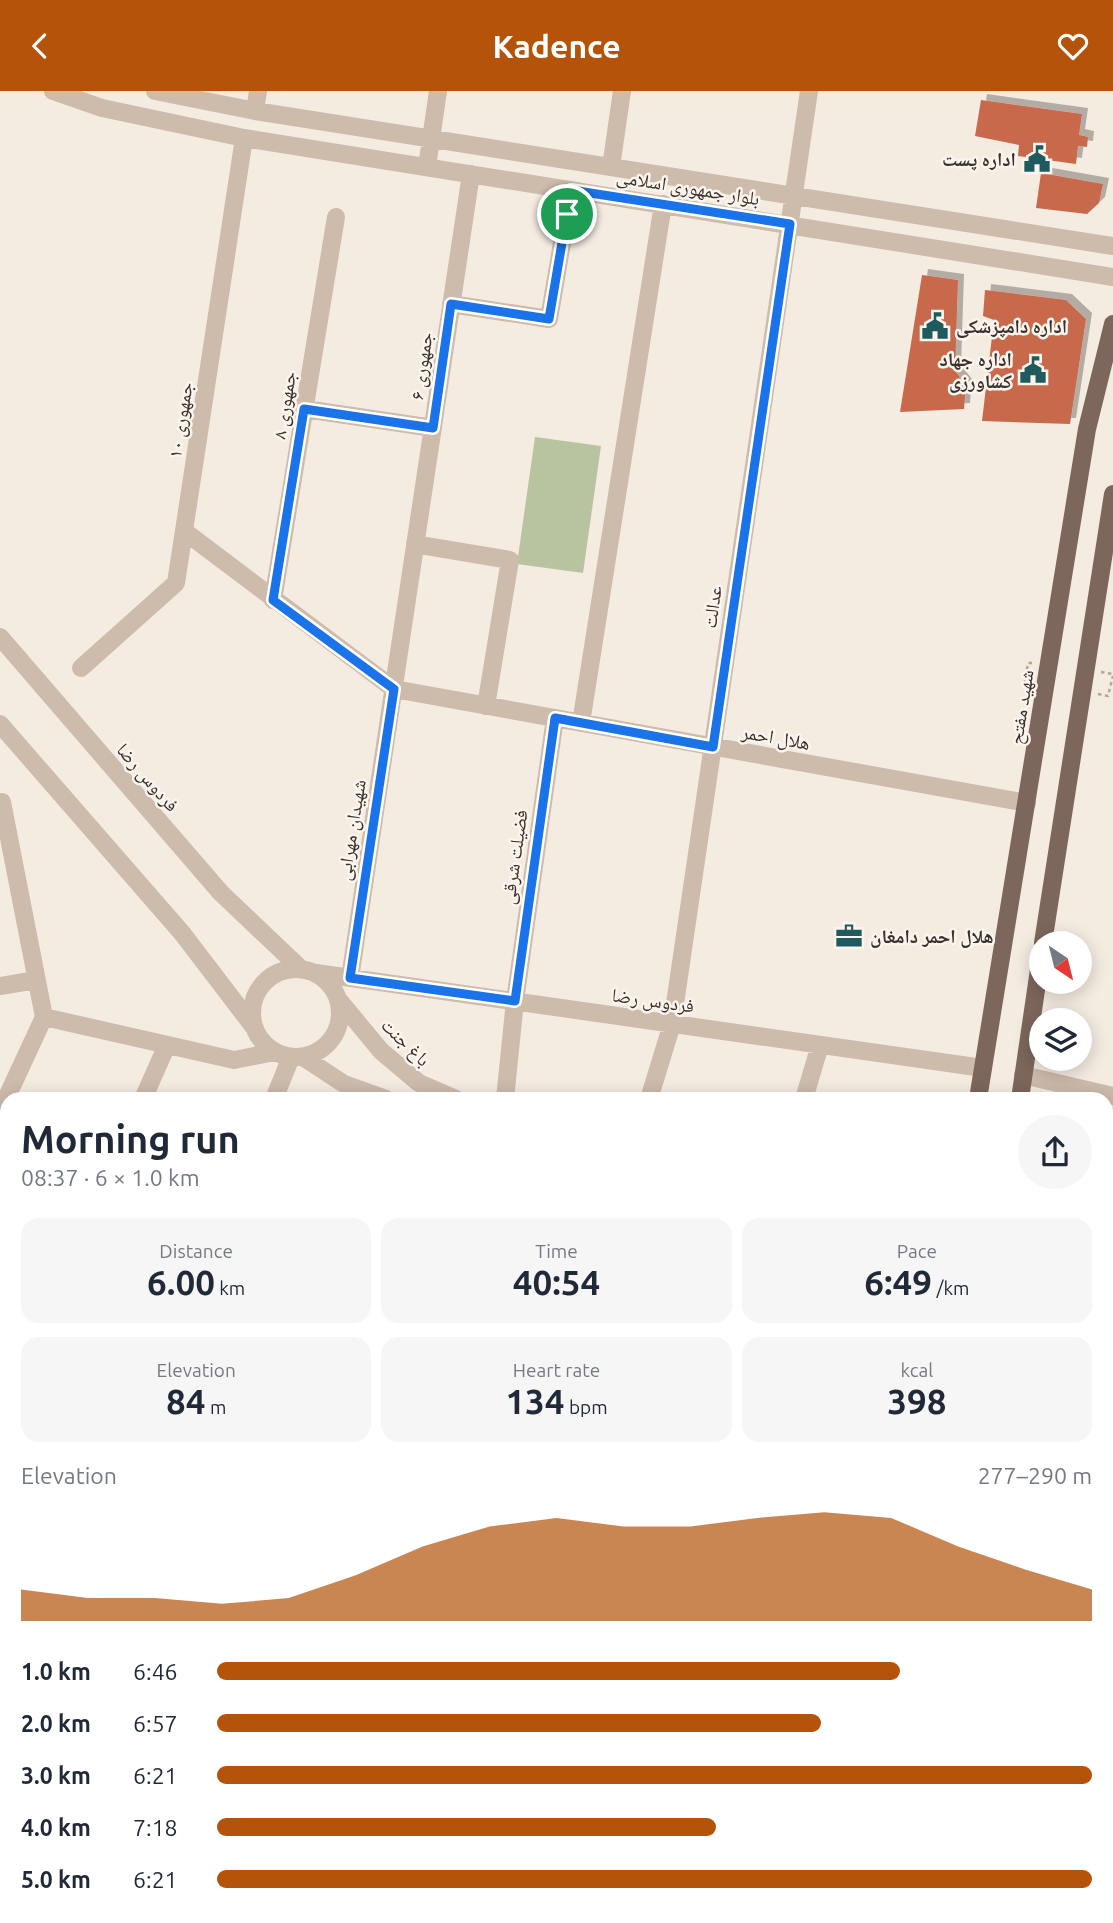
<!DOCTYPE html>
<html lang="en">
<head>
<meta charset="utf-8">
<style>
  body { margin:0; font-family:Ubuntu,"Noto Naskh Arabic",sans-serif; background:#f6f6f7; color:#1f2937; height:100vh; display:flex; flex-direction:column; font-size:26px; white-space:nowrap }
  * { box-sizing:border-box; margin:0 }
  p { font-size:23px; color:#747a83 }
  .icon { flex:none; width:38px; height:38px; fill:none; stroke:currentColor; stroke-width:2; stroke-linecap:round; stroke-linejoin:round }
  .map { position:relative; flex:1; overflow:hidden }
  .side { position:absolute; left:0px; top:1001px; width:1113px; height:831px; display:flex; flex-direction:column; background:#fff; border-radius:21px 21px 0 0; box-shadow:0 4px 18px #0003 }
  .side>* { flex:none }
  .needle { width:46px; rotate:145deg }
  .fabs { position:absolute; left:1029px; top:840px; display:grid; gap:14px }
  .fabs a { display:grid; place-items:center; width:63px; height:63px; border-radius:50%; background:#fff; box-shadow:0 4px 18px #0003; font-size:35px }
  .pin { position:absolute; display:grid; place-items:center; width:60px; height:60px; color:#fff; margin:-30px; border:4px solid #fff; border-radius:50%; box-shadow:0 2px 7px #0007 }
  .round { display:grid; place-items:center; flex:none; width:74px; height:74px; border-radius:37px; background:#f6f6f7 }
  .headline { display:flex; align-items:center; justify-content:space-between; height:119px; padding:0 21px }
  h1 { font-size:38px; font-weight:700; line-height:52px }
  .stats { display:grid; grid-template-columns:repeat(3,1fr); gap:10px; height:119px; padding:7px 21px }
  .stats div { display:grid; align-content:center; border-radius:18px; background:#f6f6f7; text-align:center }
  .stats b { font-size:35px; font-weight:700 }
  .stats small { font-size:19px; font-weight:400 }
  .stats p { font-size:19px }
  .chart { height:196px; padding:14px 21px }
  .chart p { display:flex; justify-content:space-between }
  .chart svg { width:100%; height:126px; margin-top:7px; fill:#b45309; opacity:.7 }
  ul { padding:0 21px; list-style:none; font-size:23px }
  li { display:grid; grid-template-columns:112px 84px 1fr; align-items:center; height:52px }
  li i { height:18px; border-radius:9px; background:#b45309 }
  header { display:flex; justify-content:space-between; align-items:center; height:91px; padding:0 21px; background:#b45309; color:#fff; font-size:32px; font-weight:700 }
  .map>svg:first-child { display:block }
  .green { fill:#b8c4a0 }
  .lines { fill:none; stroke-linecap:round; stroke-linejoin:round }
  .stream { stroke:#7fb0b2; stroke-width:5 }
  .building { fill:#c8694b; filter:url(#shadow) }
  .path { stroke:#b9a596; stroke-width:2.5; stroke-dasharray:3.5 3.5; stroke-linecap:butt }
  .minor { stroke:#cdbbac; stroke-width:18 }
  .major { stroke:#7d675c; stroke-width:18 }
  .route-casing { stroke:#fff; stroke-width:14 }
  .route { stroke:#1a73e8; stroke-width:9 }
  .labels { text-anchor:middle; stroke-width:5; stroke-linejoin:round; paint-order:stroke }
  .poi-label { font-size:19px; font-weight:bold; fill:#3b302b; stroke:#fbf5ee; text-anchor:end }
  .street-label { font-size:19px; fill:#3b302b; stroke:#fbf5ee }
</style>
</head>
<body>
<header><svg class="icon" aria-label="back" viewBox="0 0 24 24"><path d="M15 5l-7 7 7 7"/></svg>Kadence<svg class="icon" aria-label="heart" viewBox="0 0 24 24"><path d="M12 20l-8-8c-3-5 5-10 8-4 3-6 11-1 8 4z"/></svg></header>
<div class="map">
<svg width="1113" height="1832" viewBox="0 0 1113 1832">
  <defs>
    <filter id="shadow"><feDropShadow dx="6" dy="-6" stdDeviation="0" flood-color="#0004"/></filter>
  </defs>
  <rect width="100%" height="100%" fill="#f4ebe1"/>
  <path class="green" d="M535,346L601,355L583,482L517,473Z"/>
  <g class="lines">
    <path class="stream" d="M0,1753L7,1763
      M53,1825L58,1832"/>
  </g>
  <path class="building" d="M981,9L1082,23L1079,44L1088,46L1087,56L1078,55L1076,73L1018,65L1019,54L975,45Z
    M1041,82L1103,93L1099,112L1087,123L1036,117Z
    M922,184L958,189L955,280L966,294L964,318L900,321Z
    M985,199L1066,209L1086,228L1070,333L982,330L994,229L983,225Z"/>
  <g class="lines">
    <path class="path" d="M1101,581L1113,583
      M1028,596L1024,595L1028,572H1032
      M1098,603L1108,605L1113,585"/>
    <path class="minor" d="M53,0L102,17L244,47L1113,186
      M155,0L255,20L1113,155
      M255,20L258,0
      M427,76L438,0
      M611,76L622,0
      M451,213L549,228L571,99
      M305,318L433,337
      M184,440L394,598L1027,712
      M415,453L510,469L486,615
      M273,509L336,126
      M0,546L221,802L300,877
      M81,577L176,492L244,47
      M581,632L663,113
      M0,633L182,842L253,935
      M252 922a44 44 0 1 1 88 0a44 44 0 1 1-88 0Z
      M316,882L983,977
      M350,887L471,83
      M0,895L36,889
      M338,908L381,960L419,992L456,1008
      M44,926L234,969L274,961
      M303,966L344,993L386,1008
      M1023,984L1113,1005
      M143,1008L167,954
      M274,1008L291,966
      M505,1008L515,910L555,627
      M649,1008L672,933L809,0
      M804,1008L820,954
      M0,1021L44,926L2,711
      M0,1037H7
      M0,1182L7,1193
      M1106,1381L1113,1382
      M1106,1397L1113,1399
      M0,1412L7,1416
      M0,1592L7,1588
      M0,1676L7,1671
      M1106,1748L1113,1749
      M472,1825L473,1832
      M152,1832L160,1825
      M1107,1832L1113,1790"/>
    <path class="major" d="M1043,852L1113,403
      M978,1008L1087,338L1113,233
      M1020,1008L1041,865
      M0,1711L7,1721
      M0,1788L7,1798
      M27,1825L32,1832
      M82,1825L86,1832
      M873,1832L874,1825
      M895,1832L896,1825"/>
  </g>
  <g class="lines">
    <defs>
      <path id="route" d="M571,99L790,133L713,656L555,627L515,910L350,887L394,598L273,509L304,318L433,337L451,213L549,228Z"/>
    </defs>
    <use href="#route" class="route-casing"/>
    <use href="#route" class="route"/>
  </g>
  <defs>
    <symbol id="civic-bare" viewBox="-9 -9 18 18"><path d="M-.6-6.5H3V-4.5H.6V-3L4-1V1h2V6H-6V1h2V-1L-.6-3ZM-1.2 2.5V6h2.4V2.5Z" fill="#1f5a5e" stroke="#fbf5ee" stroke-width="2.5" paint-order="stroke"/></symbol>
    <symbol id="office-bare" viewBox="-9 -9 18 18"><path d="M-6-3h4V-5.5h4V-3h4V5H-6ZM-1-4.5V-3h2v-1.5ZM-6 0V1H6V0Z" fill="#1f5a5e" stroke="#fbf5ee" stroke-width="2.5" paint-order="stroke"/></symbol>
  </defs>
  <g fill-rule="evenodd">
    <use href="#civic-bare" x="1018" y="49" width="38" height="38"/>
    <use href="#civic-bare" x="916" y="216" width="38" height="38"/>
    <use href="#civic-bare" x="1014" y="260" width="38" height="38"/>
    <use href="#office-bare" x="830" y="826" width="38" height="38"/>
  </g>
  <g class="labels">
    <g class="poi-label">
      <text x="1016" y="75">اداره پست</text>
      <text x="956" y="242" text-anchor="start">اداره دامپزشکی</text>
      <text x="1012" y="275">اداره جهاد<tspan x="1012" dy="22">کشاورزی</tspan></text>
      <text x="870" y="852" text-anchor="start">هلال احمر دامغان</text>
    </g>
    <g class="street-label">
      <text transform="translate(688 96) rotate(9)" y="7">بلوار جمهوری اسلامی</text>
      <text transform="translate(421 275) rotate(-82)" y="7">جمهوری ۶</text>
      <text transform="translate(284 314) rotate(-81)" y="7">جمهوری ۸</text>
      <text transform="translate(180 329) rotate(-81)" y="7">جمهوری ۱۰</text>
      <text transform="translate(712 516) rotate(-82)" y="7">عدالت</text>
      <text transform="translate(1021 616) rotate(-81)" y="7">شهید مفتح</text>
      <text transform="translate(776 646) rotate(10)" y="7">هلال احمر</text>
      <text transform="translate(148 686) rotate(49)" y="7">فردوس رضا</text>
      <text transform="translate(351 739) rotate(-81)" y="7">شهیدان مهرابی</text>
      <text transform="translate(514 766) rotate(-82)" y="7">فضیلت شرقی</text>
      <text transform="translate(653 909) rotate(8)" y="7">فردوس رضا</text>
      <text transform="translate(406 951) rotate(44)" y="7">باغ جنت</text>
    </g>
  </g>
</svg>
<div class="fabs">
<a><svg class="needle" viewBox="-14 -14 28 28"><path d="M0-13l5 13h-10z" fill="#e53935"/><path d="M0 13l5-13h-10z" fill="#747a83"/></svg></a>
<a><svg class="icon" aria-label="layers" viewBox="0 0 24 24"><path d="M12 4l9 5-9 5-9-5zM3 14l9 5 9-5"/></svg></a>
</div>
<div class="pin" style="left:567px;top:123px;background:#1e9e55"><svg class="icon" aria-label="arrive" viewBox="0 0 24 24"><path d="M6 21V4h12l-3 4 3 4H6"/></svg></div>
<section class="side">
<div class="headline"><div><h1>Morning run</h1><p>08:37 · 6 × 1.0 km</p></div><a class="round"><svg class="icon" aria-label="share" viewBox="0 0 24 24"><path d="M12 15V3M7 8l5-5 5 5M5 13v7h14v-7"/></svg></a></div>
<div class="stats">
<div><p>Distance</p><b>6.00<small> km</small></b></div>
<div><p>Time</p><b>40:54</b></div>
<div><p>Pace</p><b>6:49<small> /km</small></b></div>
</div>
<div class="stats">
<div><p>Elevation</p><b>84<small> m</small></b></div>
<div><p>Heart rate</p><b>134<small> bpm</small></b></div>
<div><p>kcal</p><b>398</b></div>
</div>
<div class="chart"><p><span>Elevation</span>277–290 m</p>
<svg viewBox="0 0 160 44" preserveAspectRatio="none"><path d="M0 44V33L10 36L20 36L30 38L40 36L50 28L60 18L70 11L80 8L90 11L100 11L110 8L120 6L130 8L140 18L150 26L160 33V44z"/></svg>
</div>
<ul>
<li><b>1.0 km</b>6:46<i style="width:78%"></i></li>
<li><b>2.0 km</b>6:57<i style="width:69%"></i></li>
<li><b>3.0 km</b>6:21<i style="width:100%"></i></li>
<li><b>4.0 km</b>7:18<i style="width:57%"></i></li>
<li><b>5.0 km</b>6:21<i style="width:100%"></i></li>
</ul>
</section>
</div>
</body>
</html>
